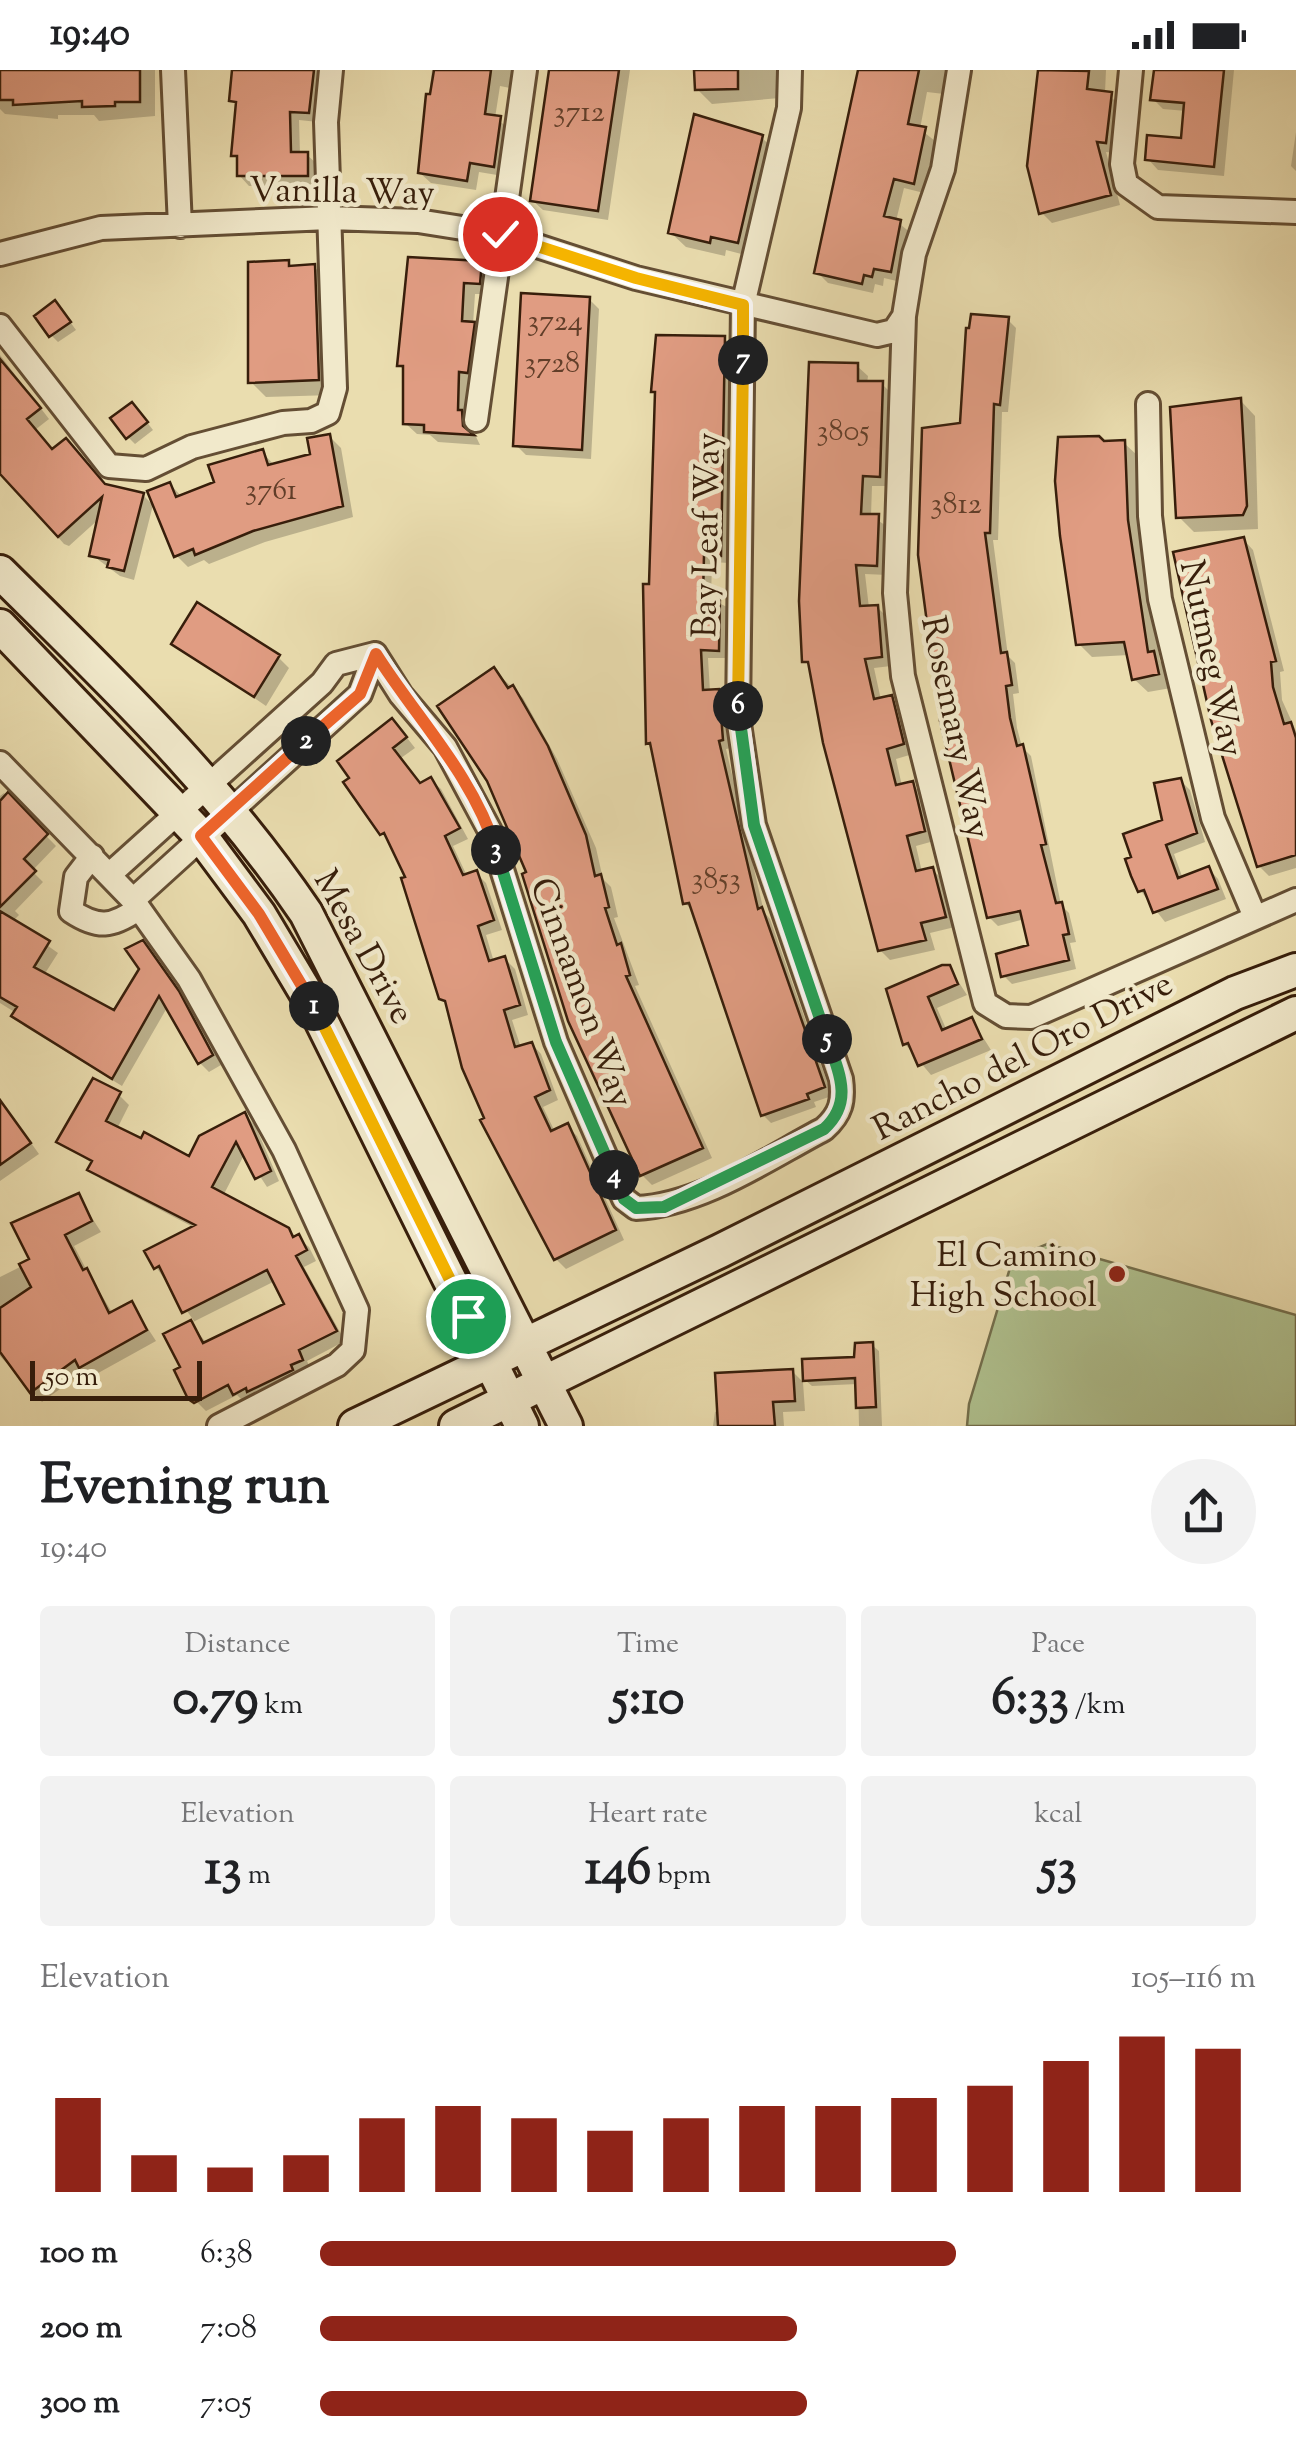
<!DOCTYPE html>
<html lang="en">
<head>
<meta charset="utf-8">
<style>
  body { margin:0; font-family:"Sorts Mill Goudy",serif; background:#f2f2f2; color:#202124; height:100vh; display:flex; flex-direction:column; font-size:38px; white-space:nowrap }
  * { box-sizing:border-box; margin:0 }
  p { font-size:32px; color:#757577 }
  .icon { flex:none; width:55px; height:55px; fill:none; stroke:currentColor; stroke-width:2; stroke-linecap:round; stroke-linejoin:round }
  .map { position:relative; height:1356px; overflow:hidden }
  .side { display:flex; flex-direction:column; background:#fff; flex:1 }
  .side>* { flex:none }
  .scale { position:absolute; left:30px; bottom:25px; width:172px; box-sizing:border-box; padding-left:10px; border:5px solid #371e0b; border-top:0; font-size:28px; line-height:35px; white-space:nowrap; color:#371e0b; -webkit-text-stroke:8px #f1e9cb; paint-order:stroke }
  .pin { position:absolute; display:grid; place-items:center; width:85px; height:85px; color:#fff; margin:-42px; border:5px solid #fff; border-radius:50%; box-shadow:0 2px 10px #0007 }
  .km { position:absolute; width:50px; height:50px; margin:-25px; border-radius:50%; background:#222; color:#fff; font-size:28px; line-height:50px; text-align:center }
  .round { display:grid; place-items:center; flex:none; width:105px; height:105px; border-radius:52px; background:#f2f2f2 }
  .head { display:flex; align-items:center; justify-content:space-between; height:170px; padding:0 40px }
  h1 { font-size:55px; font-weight:700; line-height:75px }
  .stats { display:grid; grid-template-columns:repeat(3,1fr); gap:15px; height:170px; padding:10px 40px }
  .stats div { display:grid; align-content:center; border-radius:10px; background:#f2f2f2; text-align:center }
  .stats b { font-size:50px; font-weight:700 }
  .stats small { font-size:28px; font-weight:400 }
  .stats p { font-size:28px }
  .chart { height:280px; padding:20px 40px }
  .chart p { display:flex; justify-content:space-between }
  .chart svg { width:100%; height:180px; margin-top:10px; stroke:#8f2418; stroke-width:6 }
  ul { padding:0 40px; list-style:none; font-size:32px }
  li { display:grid; grid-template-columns:160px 120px 1fr; align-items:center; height:75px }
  li i { height:25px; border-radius:12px; background:#8f2418 }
  .status { display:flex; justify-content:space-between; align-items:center; height:70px; padding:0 50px; background:#fff; direction:ltr }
  .status svg { height:28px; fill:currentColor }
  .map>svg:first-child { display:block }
  .green { fill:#b0c290; stroke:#74704e; stroke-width:2.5 }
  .shadow { fill:#0003; fill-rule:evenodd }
  .building { fill:#e09c82; stroke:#371e0b; stroke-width:2.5 }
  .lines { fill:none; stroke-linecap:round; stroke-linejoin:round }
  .minor-casing { stroke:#644e34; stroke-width:28 }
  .secondary-casing { stroke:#371e0b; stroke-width:38 }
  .minor { stroke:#f1e9cb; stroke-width:22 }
  .secondary { stroke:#f1e9cb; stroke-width:32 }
  .split-1-casing { stroke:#fff; stroke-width:20 }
  .split-2-casing { stroke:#fff; stroke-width:20 }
  .split-3-casing { stroke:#fff; stroke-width:20 }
  .split-4-casing { stroke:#fff; stroke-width:20 }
  .split-5-casing { stroke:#fff; stroke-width:20 }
  .split-6-casing { stroke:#fff; stroke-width:20 }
  .split-7-casing { stroke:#fff; stroke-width:20 }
  .split-8-casing { stroke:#fff; stroke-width:20 }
  .split-1 { stroke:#f5b400; stroke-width:12 }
  .split-2 { stroke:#f0652b; stroke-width:12 }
  .split-3 { stroke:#f0652b; stroke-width:12 }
  .split-4 { stroke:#22a559; stroke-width:12 }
  .split-5 { stroke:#22a559; stroke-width:12 }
  .split-6 { stroke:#22a559; stroke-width:12 }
  .split-7 { stroke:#f5b400; stroke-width:12 }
  .split-8 { stroke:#f5b400; stroke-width:12 }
  .poi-dot { fill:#8f2418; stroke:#f1e9cb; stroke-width:4 }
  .labels { text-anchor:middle; stroke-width:9; stroke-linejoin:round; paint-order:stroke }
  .number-label { font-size:30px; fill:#613e29 }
  .street-label { font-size:35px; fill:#371e0b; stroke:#f1e9cb }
  .poi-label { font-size:35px; fill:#371e0b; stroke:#f1e9cb; text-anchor:end }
</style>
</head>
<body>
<div class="status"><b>19:40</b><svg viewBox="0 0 49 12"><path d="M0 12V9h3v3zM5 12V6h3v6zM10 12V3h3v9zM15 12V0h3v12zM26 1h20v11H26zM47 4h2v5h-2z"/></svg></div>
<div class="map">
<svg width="1296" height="1356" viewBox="0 0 1296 1356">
  <rect width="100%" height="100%" fill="#eaddaf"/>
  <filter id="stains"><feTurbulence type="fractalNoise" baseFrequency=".002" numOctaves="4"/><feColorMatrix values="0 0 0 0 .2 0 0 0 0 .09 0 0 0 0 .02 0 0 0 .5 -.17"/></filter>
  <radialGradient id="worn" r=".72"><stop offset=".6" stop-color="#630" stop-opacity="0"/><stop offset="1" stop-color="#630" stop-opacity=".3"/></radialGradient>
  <path class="green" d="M1047,1174L1296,1245V1356H967L969,1334L1013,1188Z"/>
  <path class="shadow" d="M0,0H155V46L99,51L94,45H58V49L5,44L0,39Z
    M240,0H320L318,52L299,50L300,84H306L317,94V115L249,116L239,105V90L234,85Z
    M432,0H519L516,19L500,16L495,48L510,59L503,106L479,102L476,120L431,113L420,103Z
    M552,0H630L608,150L543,140L532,130Z
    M697,0H780V28L712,34L697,19Z
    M862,0H947L944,24L927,22L920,59L935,71L924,123L904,118L896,151L911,163L901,212L884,208L883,216L875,214L873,223L828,213L817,202Z
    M1040,0H1106L1105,23L1121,35L1116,83L1106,82L1120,135L1052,153L1041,142L1029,96Z
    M1156,0H1234L1224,106L1158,100L1148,89L1183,71L1186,41L1163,39L1153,29Z
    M1296,62V101L1291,96Z
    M761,67L777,82L753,187L726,180L725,186L686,177L670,162Z
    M411,190L481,193L493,204L490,224H475L473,254L485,265L478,313L469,312L468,350L480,375L438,372L430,365L417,364L405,353V301L399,295Z
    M250,194L314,197L330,212L333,325L266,327L251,312Z
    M589,229L599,239L591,389L526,385L516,375Z
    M62,241L76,260L58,272L51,265Z
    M1008,250L1016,258L1008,342H1002L998,470H993L1008,586L1015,593L1019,623L1013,624L1017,658L1022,677L1031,686L1061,835L1069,843L1076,872L1070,873L1076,899L1012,914L1004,906L1031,877L1025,849L998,856L989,847L962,356Z
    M724,268L733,277L729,493L712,492L711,529L727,537V588H708L710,622L718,621L727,630L731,678L726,679L764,842L770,849L832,1026L814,1032L816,1037L771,1053L763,1045L694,842L685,833L654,699L645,612L658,326L653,321Z
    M0,285L49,349L35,360L53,382L106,417L143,425L153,435L134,510L120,506L92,485L100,448L69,476L64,474L0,400Z
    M857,296L868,306L867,314H882L892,324L889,416H872L871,446L888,457L887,505L865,504L869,538L877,537L888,548L891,596L874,598L881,630L891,627L902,638L913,684L896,689L902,716L912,714L922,724L934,771L916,776L922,802L933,800L943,810L955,857L930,863L935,880L890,890L880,880L812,598L805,591L802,531L807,317Z
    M1240,330L1255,346L1258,459L1194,462L1179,447Z
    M139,342L153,360L135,374L128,367Z
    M330,367L341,378L353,447L265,472L209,494L204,490L188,497L176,485L170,414L181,426L217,414L262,382L275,396L313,386Z
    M1124,373L1138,386L1140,465L1160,591L1166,597L1171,618L1148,622L1134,609L1129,585L1092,587L1078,573Z
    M1243,469L1253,480L1284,601L1280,602L1282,630L1296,661V798L1269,806L1259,796Z
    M174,573L278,587L289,598L266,636Z
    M494,600L523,628L557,689L596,778L603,809L611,817L618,847L614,848L639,915L635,916L712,1088L652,1115L642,1105L529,804Z
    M401,660L415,678L401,688L422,715L431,710L441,719L468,769L453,776L467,806L476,803L486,813L502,860L486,865L494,892L505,889L515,899L528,945L512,950L521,978L532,974L541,984L558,1030L543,1037L555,1062L567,1056L577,1066L624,1170L566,1199L556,1189L483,1051L488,1049L449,936L441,928L408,808L391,772L347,713Z
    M1180,710L1190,720L1205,772L1174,784L1183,809L1209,799L1218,809L1226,829L1165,852L1140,820Z
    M4,723L56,776L32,801L43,812L15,841L19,845L13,851L58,883L44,905L115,944L142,899V873L188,934L221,995L209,1002L200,993L168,936L122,1016L24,956L16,943L0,933V726Z
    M949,897L967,925L937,938L947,961L972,950L991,980L931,1005L905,974L889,921Z
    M119,1025L129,1035L117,1059L190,1089L245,1045L255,1055L279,1111L267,1117L245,1083L223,1126L288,1160L309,1177L316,1191L304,1197L345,1271L307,1291L311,1300L245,1333L237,1325L206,1341L196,1331L166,1265L194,1251L156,1197L195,1158L101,1109L91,1099L93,1094L59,1071ZM275,1211L288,1236L207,1274L191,1253Z
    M0,1030L39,1084L0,1111Z
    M78,1126L101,1162L74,1176L87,1201L113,1244L132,1234L156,1271L91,1307L85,1301L42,1332L0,1286V1207L32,1191Z
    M872,1275L879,1281L882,1356H859L858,1314L812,1316L805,1310L856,1289Z
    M792,1301L803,1312L805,1341L783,1342L784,1356H713L715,1342Z"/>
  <path class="building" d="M0,0H140V32H115V36L82,37V31L13,35V30H0Z
    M232,0H314L309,43L290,42L291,82H308V106H237V86H231L236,32L229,31Z
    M434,0H491L485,44L501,46L494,97L470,93L467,111L418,103L426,24H430Z
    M549,0H619L598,141L530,131Z
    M694,0H738V19L695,20Z
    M858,0H919L908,54L926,57L914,114L894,109L884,146L901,150L891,202L874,199L872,207L864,205L862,214L814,203Z
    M1038,0L1089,1L1087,19L1112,22L1106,73L1097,72L1111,125L1039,144L1027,96Z
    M1154,0H1224L1214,97L1145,90L1147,65L1181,68L1184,33L1150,30Z
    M694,44L763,65L738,173L711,167L710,173L668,163Z
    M408,187L482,191L480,214L464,213L462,251L475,252L468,303L459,302L458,340H462L463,356L474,365L424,362V355L403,354V296H397Z
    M289,190V196L315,194L319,310L248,313V192Z
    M521,223L590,227L582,380L513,376Z
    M55,230L71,252L49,267L34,246Z
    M971,244L1009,247L1000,335L994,334L990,463H985L1001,583L1007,582L1012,615L1006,616L1010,648L1017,676L1023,674L1046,774L1041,775L1056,833L1062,832L1069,864L1063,865L1069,890L1001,907L996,884L1028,875L1020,841L987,848L940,651L918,485L922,358L960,353L966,258H969Z
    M656,265L725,266L721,486L704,485L703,526H720L719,581L701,580L703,620L719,619L723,670L719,671L758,839L762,837L825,1017L807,1024L809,1029L761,1046L689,833L683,834L650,673L646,674L643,514H649L655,322H651Z
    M0,289L41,338L27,349L52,379L66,368L105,414L144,423L124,501L107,497L109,490L89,486L102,427L58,467L0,404Z
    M809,292L858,293V311H883L880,407L863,406L861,444H879L877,496L856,495L860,536L878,535L882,587L865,589L874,629L892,625L904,674L887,679L896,715L913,711L925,761L907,766L916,801L933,797L946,847L921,853L926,870L878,881L823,673L808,592H802L799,531Z
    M1241,328L1247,436L1243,445L1176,448L1170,337Z
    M132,332L148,352L126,369L110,348Z
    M330,364L343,436L253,461L195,485L193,479L174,487L147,421L170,412L176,427L214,412L208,395L263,379L268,395L310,384L307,368Z
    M1099,366L1104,371L1125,370L1128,450L1148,582L1154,581L1159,604L1132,610L1124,572L1076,575L1060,466L1055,411L1058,367Z
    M1244,467L1276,591L1271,592L1273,617L1284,654L1291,652L1296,668V785L1257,797L1211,650L1173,482Z
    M197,532L280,585L254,627L171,574Z
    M494,597L508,618L513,615L548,676L586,765L595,806L601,804L609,837L605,838L617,875L621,873L630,905L626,906L703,1078L640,1106L568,951L522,804L526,802L487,711L437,636Z
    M392,648L407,667L393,678L420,713L431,707L460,758L445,766L463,805L477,800L494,850L478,856L489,891L505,886L520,935L504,940L515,977L532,972L550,1020L535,1027L551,1061L568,1053L616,1160L554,1190L480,1050L484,1048L462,998L445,931L439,929L401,808L405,807L384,763L380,765L343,712L349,708L337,691Z
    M1181,708L1197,763L1166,775L1178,808L1209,796L1218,819L1153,843L1144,820L1138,822L1131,806L1125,789L1131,787L1123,764L1162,750L1154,713Z
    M8,722L48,764L24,789L36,801L0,837V731Z
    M0,841L50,871L34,897L114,940L139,899L125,879L143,870L179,921L213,985L198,994L159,926L112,1009L11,946L17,937L0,927Z
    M942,895H950L958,914L928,927L942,960L972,947L982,969L918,996L908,973L903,975L886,919Z
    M93,1008L121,1022L106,1051L141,1068L144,1062L189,1086L199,1066L245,1042L271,1101L255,1109L236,1072L212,1117L289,1158L293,1167L299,1164L307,1180L296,1186L337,1261L299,1280L303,1290L291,1295L293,1300L247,1322L246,1318L233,1325L228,1315L194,1333L188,1329L174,1300L180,1297L163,1264L191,1250L203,1273L284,1234L267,1200L182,1243L159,1196L154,1199L144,1181L195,1155L87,1100L92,1091L56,1072Z
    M0,1030L31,1073L0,1095Z
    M79,1123L92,1151L65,1165L83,1200L87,1198L109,1243L132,1231L147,1260L79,1298L75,1290L30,1323L0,1282V1238L31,1217L19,1194L29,1189L11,1153Z
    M873,1272L876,1337L856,1338L855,1308L803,1311L802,1289L854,1287L855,1273Z
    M793,1299L795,1331L773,1332L775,1356H718L715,1303Z"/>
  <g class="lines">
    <defs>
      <path id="minor" d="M173,0L180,156
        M959,0L943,99L914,184L904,246L895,523L903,606L985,933L1006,946L1031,947L1296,830
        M1131,0L1122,94L1126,114L1158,137L1296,142
        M0,184L101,158L329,148L418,151L500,164L636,208L877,265L894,261L904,246
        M0,256L109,396L146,399L192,377L283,353L311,351L328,343L335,318L326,52L331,0
        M1148,334L1150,446L1160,529L1213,748L1255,847
        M476,350L525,0
        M375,584L401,625L445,677L490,761L556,972L624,1129L636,1138C701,1135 767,1089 824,1059C841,1044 844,1031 841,1009L754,755L738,647L743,235L789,38L790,0
        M0,693L133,830L189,909L284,1080L357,1240L353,1280L337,1295L219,1356
        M92,786L76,807L71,841C98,859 112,857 138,839
        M109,805L322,613L336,594L375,584
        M133,830L360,624L375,584"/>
      <path id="secondary" d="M0,502C112,613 216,711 306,843L566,1356
        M0,556L201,766L259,844L315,938L522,1356
        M355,1356L720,1181L1235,923L1296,900
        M456,1356L1296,943"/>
    </defs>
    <use href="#minor" class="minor-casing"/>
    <use href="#secondary" class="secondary-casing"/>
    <use href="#minor" class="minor"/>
    <use href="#secondary" class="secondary"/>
  </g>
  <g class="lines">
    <defs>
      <path id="split-1" d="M314,936L468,1246"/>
      <path id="split-2" d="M306,671L201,766L259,844L314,936"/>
      <path id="split-3" d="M306,671L360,624L376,584C417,649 473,705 496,780"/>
      <path id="split-4" d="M496,780L556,972L614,1105"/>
      <path id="split-5" d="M614,1105L624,1129L636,1138L664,1137L824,1059C854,1032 839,1002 827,969"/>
      <path id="split-6" d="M738,636L754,755L827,969"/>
      <path id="split-7" d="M738,636L743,290"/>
      <path id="split-8" d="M500,164L636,208L743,235V290"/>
    </defs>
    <use href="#split-1" class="split-1-casing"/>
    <use href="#split-2" class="split-2-casing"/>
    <use href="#split-3" class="split-3-casing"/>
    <use href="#split-4" class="split-4-casing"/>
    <use href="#split-5" class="split-5-casing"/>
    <use href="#split-6" class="split-6-casing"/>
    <use href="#split-7" class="split-7-casing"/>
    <use href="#split-8" class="split-8-casing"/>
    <use href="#split-1" class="split-1"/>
    <use href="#split-2" class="split-2"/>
    <use href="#split-3" class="split-3"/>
    <use href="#split-4" class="split-4"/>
    <use href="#split-5" class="split-5"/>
    <use href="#split-6" class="split-6"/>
    <use href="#split-7" class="split-7"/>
    <use href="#split-8" class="split-8"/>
  </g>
  <circle class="poi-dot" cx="1117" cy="1204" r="10"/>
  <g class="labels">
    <g class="number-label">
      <text x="579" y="51">3712</text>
      <text x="555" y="260">3724</text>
      <text x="552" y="302">3728</text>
      <text x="843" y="370">3805</text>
      <text x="271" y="429">3761</text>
      <text x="956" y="443">3812</text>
      <text x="716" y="818">3853</text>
    </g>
    <g class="street-label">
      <text transform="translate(342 120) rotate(1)" y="12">Vanilla Way</text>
      <text transform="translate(705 465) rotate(-89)" y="12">Bay Leaf Way</text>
      <text transform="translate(1213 588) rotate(78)" y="12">Nutmeg Way</text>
      <text transform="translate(957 657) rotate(78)" y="12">Rosemary Way</text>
      <text transform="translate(365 876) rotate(61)" y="12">Mesa Drive</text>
      <text transform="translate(583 922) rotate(70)" y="12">Cinnamon Way</text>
      <text transform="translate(1022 985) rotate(-27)" y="12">Rancho del Oro Drive</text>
    </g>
    <g class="poi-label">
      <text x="1097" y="1196">El Camino<tspan x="1097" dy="40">High School</tspan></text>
    </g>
  </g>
  <rect width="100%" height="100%" filter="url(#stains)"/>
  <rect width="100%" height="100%" fill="url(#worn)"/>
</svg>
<div class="scale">50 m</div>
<div class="pin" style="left:468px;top:1246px;background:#1e9e55"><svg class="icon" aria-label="arrive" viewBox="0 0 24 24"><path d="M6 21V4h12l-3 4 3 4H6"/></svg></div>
<div class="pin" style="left:500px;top:164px;background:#d93025"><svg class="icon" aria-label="check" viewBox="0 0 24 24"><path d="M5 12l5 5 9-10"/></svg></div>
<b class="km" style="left:314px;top:936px">1</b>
<b class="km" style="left:306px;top:671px">2</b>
<b class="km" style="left:496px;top:780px">3</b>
<b class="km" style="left:614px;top:1105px">4</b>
<b class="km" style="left:827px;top:969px">5</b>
<b class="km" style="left:738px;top:636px">6</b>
<b class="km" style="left:743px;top:290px">7</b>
</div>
<section class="side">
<div class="head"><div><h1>Evening run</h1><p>19:40</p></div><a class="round"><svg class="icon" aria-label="share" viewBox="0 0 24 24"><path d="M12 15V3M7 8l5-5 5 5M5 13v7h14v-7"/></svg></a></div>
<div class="stats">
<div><p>Distance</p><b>0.79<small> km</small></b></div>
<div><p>Time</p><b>5:10</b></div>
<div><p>Pace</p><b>6:33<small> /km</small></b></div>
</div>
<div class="stats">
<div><p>Elevation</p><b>13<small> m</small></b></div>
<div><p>Heart rate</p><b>146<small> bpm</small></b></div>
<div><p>kcal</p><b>53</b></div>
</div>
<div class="chart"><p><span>Elevation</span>105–116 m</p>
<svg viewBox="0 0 160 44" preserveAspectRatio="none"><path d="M5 44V21M15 44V35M25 44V38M35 44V35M45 44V26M55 44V23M65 44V26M75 44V29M85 44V26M95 44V23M105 44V23M115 44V21M125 44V18M135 44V12M145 44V6M155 44V9"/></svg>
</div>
<ul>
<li><b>100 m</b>6:38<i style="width:68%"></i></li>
<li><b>200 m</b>7:08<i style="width:51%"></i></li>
<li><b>300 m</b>7:05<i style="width:52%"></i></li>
</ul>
</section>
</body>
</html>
